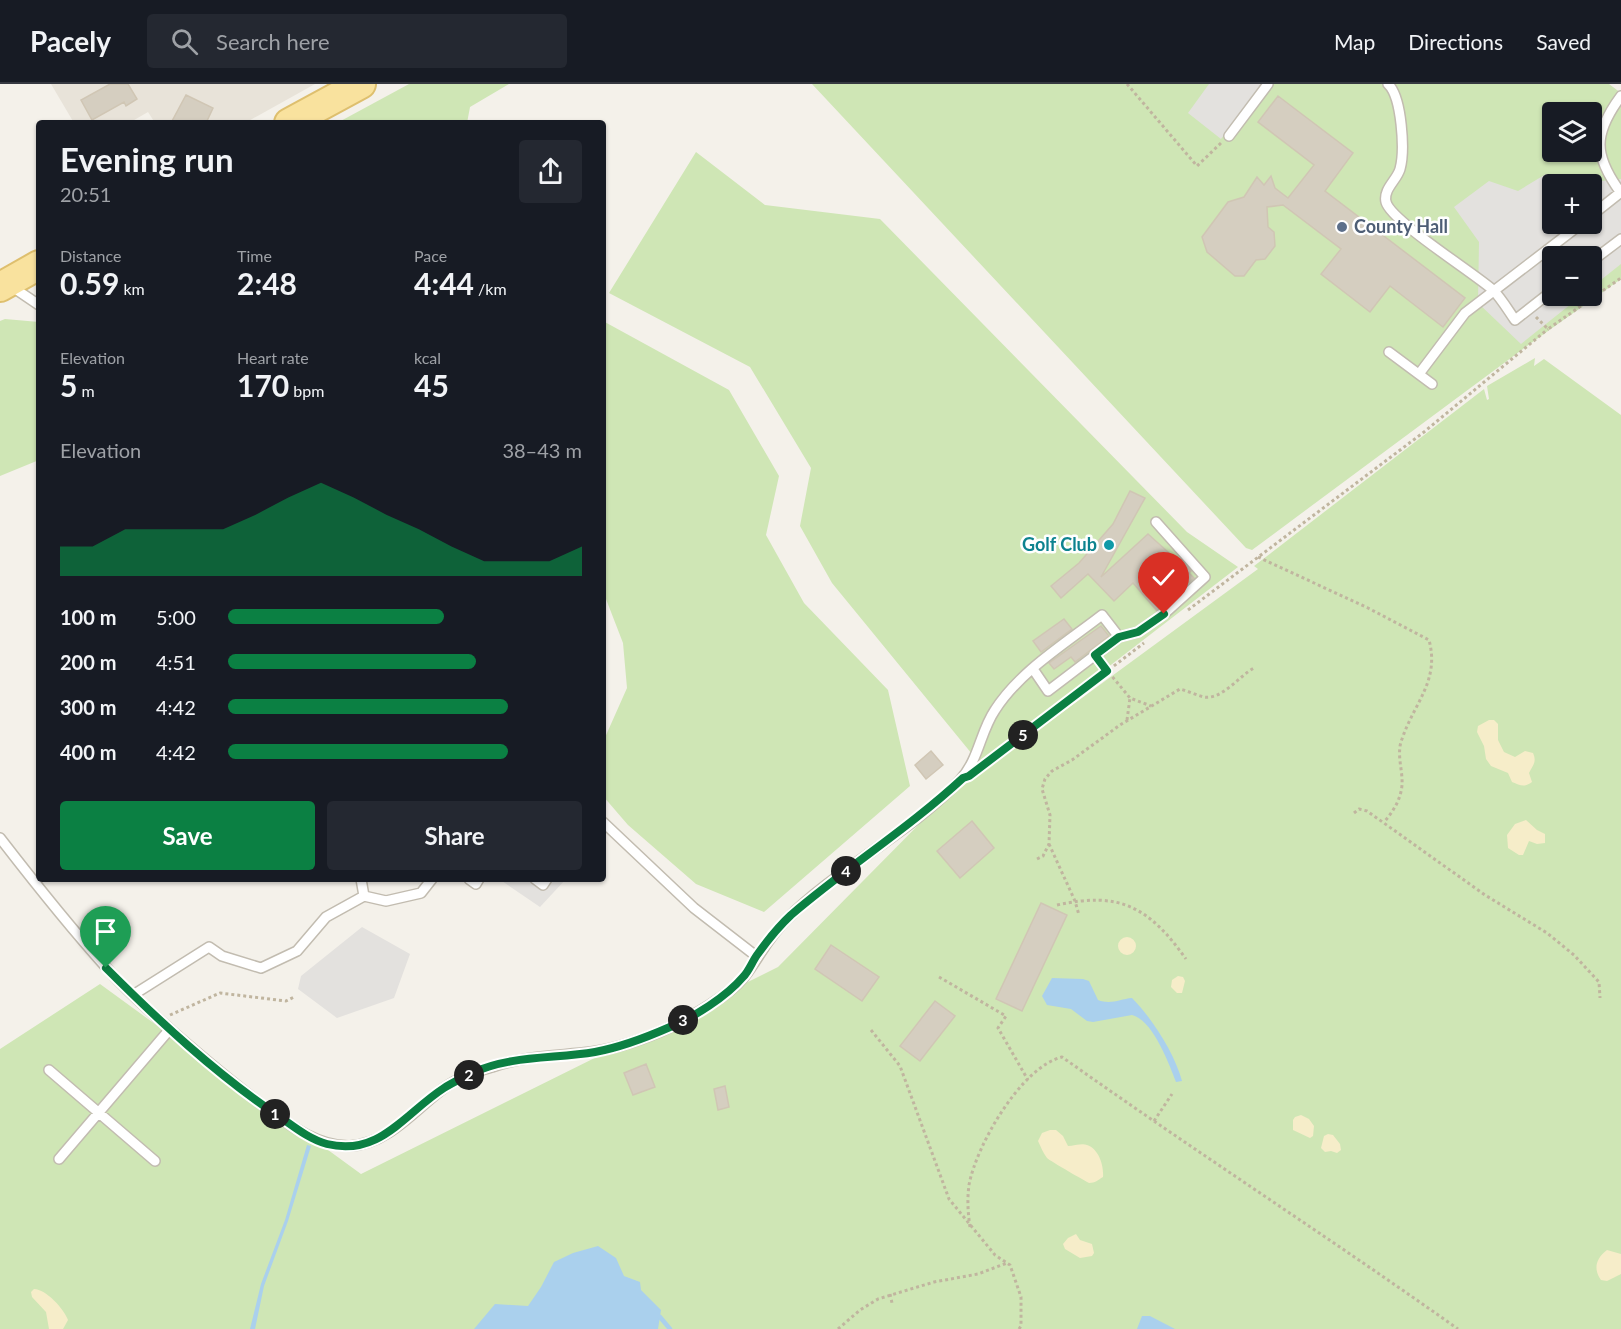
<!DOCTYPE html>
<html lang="en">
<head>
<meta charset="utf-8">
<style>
  body { margin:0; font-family:Lato,sans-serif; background:#242831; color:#f1f3f6; height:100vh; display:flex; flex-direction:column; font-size:22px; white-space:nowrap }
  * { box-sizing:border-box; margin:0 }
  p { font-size:20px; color:#9ea1a6 }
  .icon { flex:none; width:33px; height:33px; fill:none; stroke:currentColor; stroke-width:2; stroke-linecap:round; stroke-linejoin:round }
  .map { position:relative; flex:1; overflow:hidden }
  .drawer { position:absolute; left:36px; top:36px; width:570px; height:762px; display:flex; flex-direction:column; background:#171b24; border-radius:6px; box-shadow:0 2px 4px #0004 }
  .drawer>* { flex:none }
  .buttons { position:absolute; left:1542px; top:18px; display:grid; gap:12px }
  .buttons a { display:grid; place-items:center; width:60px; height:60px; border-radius:6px; background:#171b24; box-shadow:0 2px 4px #0004; font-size:30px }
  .pin { position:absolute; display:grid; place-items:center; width:51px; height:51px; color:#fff; margin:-62px -26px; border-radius:50% 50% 50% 0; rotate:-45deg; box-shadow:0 0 6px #0007 }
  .pin .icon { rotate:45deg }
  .km { position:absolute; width:30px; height:30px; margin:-15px; border-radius:50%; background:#222; color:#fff; font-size:16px; line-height:30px; text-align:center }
  .round { display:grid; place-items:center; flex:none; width:63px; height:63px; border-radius:6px; background:#242831 }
  .summary { display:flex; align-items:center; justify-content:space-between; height:102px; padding:0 24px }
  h1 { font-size:33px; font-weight:700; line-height:45px }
  .metrics { display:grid; grid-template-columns:repeat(3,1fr); gap:9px; height:102px; padding:6px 24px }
  .metrics div { display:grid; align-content:center }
  .metrics b { font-size:30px; font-weight:700 }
  .metrics small { font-size:16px; font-weight:400 }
  .metrics p { font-size:16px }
  .chart { height:168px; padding:12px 24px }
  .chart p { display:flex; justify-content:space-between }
  .chart svg { width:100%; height:108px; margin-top:6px; fill:#0b8043; opacity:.7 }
  .primary-button { display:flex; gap:12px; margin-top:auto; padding:12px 24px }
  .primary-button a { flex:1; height:69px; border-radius:6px; background:#0b8043; color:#fff; font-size:24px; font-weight:700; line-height:69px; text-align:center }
  .primary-button a+a { background:#242831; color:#f1f3f6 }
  ul { padding:0 24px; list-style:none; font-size:20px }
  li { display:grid; grid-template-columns:96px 72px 1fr; align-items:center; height:45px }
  li i { height:15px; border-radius:8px; background:#0b8043 }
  header { display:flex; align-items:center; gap:36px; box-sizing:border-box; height:84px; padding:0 30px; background:#171b24; border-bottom:2px solid #363941 }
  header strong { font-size:28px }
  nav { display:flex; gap:33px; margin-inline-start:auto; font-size:21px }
  .search { width:420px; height:54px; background:#242831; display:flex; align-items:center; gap:15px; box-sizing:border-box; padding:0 21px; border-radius:6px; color:#9ea1a6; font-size:22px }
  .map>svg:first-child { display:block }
  .residential { fill:#e8e3d9 }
  .green { fill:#cfe6b5; fill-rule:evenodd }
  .sand { fill:#f6edc9 }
  .parking { fill:#e3e1de }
  .water { fill:#aad0ed }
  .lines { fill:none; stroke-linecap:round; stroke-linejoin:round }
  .stream { stroke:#aad0ed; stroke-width:4.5 }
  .building { fill:#d5cec0; stroke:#d0c6b4; stroke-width:1.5 }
  .lane-casing { stroke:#c2bcb0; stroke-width:12 }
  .primary-casing { stroke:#debf6e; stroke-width:32 }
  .path { stroke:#c0b59f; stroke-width:3; stroke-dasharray:3 3; stroke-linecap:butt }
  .lane { stroke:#fff; stroke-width:9 }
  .primary { stroke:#f9e29e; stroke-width:28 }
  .route-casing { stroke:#fff; stroke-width:12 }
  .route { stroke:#0b8043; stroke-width:8 }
  .service-dot { fill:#5c6f8a; stroke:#fff; stroke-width:2 }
  .culture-dot { fill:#0f9aa8; stroke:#fff; stroke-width:2 }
  .labels { text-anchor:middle; stroke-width:5; stroke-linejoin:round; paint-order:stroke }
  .service-label { font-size:18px; font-weight:bold; fill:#4e5e75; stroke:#fff; text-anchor:start }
  .culture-label { font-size:18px; font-weight:bold; fill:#0d838f; stroke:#fff; text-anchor:end }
</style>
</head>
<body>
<header>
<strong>Pacely</strong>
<div class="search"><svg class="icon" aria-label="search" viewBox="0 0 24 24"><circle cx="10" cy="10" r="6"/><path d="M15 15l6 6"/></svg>Search here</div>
<nav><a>Map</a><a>Directions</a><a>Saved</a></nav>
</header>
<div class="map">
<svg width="1621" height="1245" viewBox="0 0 1621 1245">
  <rect width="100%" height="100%" fill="#f4f1ea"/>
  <path class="residential" d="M51,0H315L245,39H155L148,28L129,39H74Z"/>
  <path class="green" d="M409,0H509L470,23L467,39H337Z
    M812,0H1609L1621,9V195L1527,262L1252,466L1246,464ZM1552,28H1592V68H1552ZM1552,100H1592V140H1552ZM1552,172H1592V212H1552Z
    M696,68L765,121L880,135L1187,448L1238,483L981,681L832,499L800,442L811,384L750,283L609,209Z
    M5,235L39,238V376L0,392V237Z
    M603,237L729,306L779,392L766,451L804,519L888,606L910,702L764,828L696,800L628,741L603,712V658L627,604L623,559L606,515L603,511Z
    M1535,274L1534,282L1544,275L1621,331V1245H0V965L100,900L361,1090L778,883L944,715L1258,485L1254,482L1484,305L1487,316L1489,315L1487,302Z"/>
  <path class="sand" d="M1489,636H1494L1498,640V656L1504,668L1515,673L1525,667L1533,669C1537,678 1533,681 1529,689L1532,698C1524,704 1520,701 1512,698L1508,689L1491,682L1486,675L1484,662L1477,648L1478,642Z
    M1526,736L1537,746L1545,750V759L1537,760L1529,757L1523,771H1519L1508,764L1507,751L1515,740Z
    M1118 862a9 9 0 1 1 18 0a9 9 0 1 1-18 0Z
    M1178,892L1183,893L1185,897L1182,909H1177L1171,903L1172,896Z
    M1301,1031L1309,1035L1314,1042L1313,1052L1310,1054L1293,1046V1036L1295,1033Z
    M1050,1046H1056L1063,1052L1068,1062C1074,1062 1082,1059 1087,1061C1099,1065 1104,1082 1103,1093C1098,1096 1095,1099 1089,1099C1087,1098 1050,1077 1047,1074C1043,1069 1041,1063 1038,1057L1042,1049Z
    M1328,1050L1333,1051L1340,1060L1341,1066L1337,1069L1331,1067L1325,1068L1321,1064L1324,1052Z
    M1076,1150L1080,1156L1092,1160L1094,1169L1092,1172L1080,1174L1065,1165L1063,1160L1068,1154Z
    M1607,1166L1621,1170V1190L1607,1197L1601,1196C1593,1185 1596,1174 1607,1166Z
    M34,1205C46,1205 64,1225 68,1236L63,1245H49L46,1228L32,1213L31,1208Z"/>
  <path class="parking" d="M1209,0H1262L1221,55L1188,29Z
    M1546,90L1566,100H1552V140H1592V102L1601,97L1621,95V180L1592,203V172H1552V212H1581L1521,260L1478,219L1479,158L1454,123L1489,97L1518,107Z
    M499,795H566L540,823Z
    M362,843L410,870L394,914L337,934L298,905L301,892Z"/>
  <path class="water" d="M1052,894L1083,895L1089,897L1098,916C1111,921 1120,915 1132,914C1152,934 1175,970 1182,997L1176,998C1169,980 1153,936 1132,931L1093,938L1087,937L1071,925L1047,921L1042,912Z
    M307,1061L311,1062L288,1137L264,1202L255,1245H250L261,1200L285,1136Z
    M598,1162L616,1174L624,1192L640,1198L641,1206L661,1226L658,1245H474L495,1220L528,1222L541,1203L554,1178L573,1169Z
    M1142,1232H1150L1175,1245H1137Z"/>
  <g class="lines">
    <path class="stream" d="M660,1233L670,1245"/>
  </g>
  <path class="building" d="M110,0H128L137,15L126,22L124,18L92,36L81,16Z
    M186,11L213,24L206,39H171Z
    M1278,12L1353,69L1325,107L1465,214L1443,243L1390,202L1370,228L1321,190L1341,165L1283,121L1267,123L1268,143L1274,148L1275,162L1265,175L1256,176L1244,192H1235L1207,168L1202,153L1228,118L1244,113L1257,93L1264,101L1271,92L1275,104L1288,114L1314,81L1258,38Z
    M1130,407L1145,414L1101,493L1148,450L1178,477L1180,475L1191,487L1189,489L1194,494L1157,527L1133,499L1114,517L1088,490L1061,514L1051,502L1079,479L1113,440Z
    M1064,535L1072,545L1041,568L1033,557Z
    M1101,542L1109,552L1075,578L1071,573L1054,585L1049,579Z
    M931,667L943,681L926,695L915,681Z
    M972,737L994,764L960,794L937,767Z
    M1041,819L1067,831L1022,927L996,915Z
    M831,861L879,893L862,917L815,885Z
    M935,917L955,932L920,977L900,962Z
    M646,980L655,1003L633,1011L624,989Z
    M725,1002L729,1023L718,1026L714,1005Z"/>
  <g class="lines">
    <defs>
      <path id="lane" d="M1388,0C1402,13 1405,67 1400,85C1397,96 1383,105 1386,118C1391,137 1474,189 1493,206C1501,214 1508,226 1515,236L1552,207
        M1229,52L1268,0
        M1621,109C1593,71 1593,50 1621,12
        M1592,131L1621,108
        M1592,177L1621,155
        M11,202L39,221
        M1389,268L1432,300
        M1419,290L1465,229L1581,140
        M1033,585L1048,607L1119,553
        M603,738L694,824L756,872
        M0,754C34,798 68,841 105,882C125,906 149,926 172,947C201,972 230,997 261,1020C287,1039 316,1063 350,1062C387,1060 413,1028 440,1007C455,995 474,988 492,983C524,972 558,972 591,968C620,964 647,954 673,942C696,930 727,913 744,893C759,874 768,853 787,835C839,783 909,750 960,696C979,676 980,648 995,626C1020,587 1066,559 1102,531L1119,553L1138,548L1164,530L1205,493L1156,438
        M469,795L476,800L479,795
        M535,795L543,801L547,795
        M364,812L386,817L421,809L432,795
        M133,911L209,863L222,872L261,884L297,867L326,833L364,812L361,795
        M49,986L155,1077
        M59,1075L170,945"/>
      <path id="primary" d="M289,39L361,0
        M0,203L39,181"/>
    </defs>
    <use href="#lane" class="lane-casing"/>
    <use href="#primary" class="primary-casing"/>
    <path class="path" d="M1127,0L1197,82L1221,59
      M1536,233L1548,245L1621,194
      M1258,473L1368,524L1429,556C1440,597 1414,619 1402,655C1396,670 1403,686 1402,701C1401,715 1393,728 1384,738
      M1188,526L1424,348L1548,245
      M1101,579L1130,614L1151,622
      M1127,636L1130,614
      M985,680L1144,559
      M1354,729L1359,725L1367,727L1485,811L1547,849L1574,871L1599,898L1600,914
      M1049,760L1075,817L1079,831
      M1037,775L1043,772L1049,760L1050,731L1042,705L1045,695L1052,687L1072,676L1120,641L1180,605C1188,607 1196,611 1204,613C1222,616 1239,592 1254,584
      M1057,821C1120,807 1149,823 1186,875
      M939,893L1006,932L998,944L1028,996
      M170,931L220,909L286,917L294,913
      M871,946L900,982L949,1115L995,1171L1010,1181L1021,1213V1242L1019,1245
      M1154,1037L1172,1010
      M970,1143C968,1129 967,1116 969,1101C976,1062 1021,983 1062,973C1193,1066 1327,1152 1458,1245
      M890,1210L892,1219
      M838,1245L860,1226L878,1215L934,1198L978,1190L1007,1179"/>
    <use href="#lane" class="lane"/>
    <use href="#primary" class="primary"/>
  </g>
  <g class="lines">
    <defs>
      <path id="route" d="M106,884C159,937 215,989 277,1031C292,1041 308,1055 327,1060C380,1073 405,1029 444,1004C453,998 463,994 472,989C511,971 554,975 595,968C622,963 645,954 670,943C694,933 726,913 743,893C749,887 752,878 757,871C767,857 778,843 791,831C847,783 909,744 963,694L969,692L1107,587L1095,571L1119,553L1138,548L1164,530"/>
    </defs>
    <use href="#route" class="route-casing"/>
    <use href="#route" class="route"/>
  </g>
  <circle class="service-dot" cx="1342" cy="143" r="6"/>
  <circle class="culture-dot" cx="1109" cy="461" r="6"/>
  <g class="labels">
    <g class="service-label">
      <text x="1354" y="149">County Hall</text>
    </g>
    <g class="culture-label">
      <text x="1097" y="467">Golf Club</text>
    </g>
  </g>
</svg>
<div class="buttons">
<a><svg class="icon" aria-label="layers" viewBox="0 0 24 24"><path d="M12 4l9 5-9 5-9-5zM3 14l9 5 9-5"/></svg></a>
<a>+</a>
<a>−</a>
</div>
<div class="pin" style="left:106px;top:884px;background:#1e9e55"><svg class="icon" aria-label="arrive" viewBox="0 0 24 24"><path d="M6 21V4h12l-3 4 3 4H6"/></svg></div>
<div class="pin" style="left:1164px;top:530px;background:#d93025"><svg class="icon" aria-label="check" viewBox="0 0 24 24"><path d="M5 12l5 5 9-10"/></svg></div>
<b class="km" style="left:275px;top:1030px">1</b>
<b class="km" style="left:469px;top:991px">2</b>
<b class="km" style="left:683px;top:936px">3</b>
<b class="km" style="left:846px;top:787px">4</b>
<b class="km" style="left:1023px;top:651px">5</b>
<section class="drawer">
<div class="summary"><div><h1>Evening run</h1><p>20:51</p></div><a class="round"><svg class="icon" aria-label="share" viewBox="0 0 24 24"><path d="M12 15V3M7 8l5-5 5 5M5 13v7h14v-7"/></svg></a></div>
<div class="metrics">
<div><p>Distance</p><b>0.59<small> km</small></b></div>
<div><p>Time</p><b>2:48</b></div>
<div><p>Pace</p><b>4:44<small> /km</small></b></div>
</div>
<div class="metrics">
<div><p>Elevation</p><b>5<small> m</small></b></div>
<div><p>Heart rate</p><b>170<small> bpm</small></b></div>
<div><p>kcal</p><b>45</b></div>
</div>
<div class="chart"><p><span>Elevation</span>38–43 m</p>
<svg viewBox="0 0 160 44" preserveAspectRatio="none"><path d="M0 44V32L10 32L20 25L30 25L40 25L50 25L60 19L70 12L80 6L90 12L100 19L110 25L120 32L130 38L140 38L150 38L160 32V44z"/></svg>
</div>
<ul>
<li><b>100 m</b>5:00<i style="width:61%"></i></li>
<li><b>200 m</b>4:51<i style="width:70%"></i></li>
<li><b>300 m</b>4:42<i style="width:79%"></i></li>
<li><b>400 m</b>4:42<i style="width:79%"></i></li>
</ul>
<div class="primary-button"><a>Save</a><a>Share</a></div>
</section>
</div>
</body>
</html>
